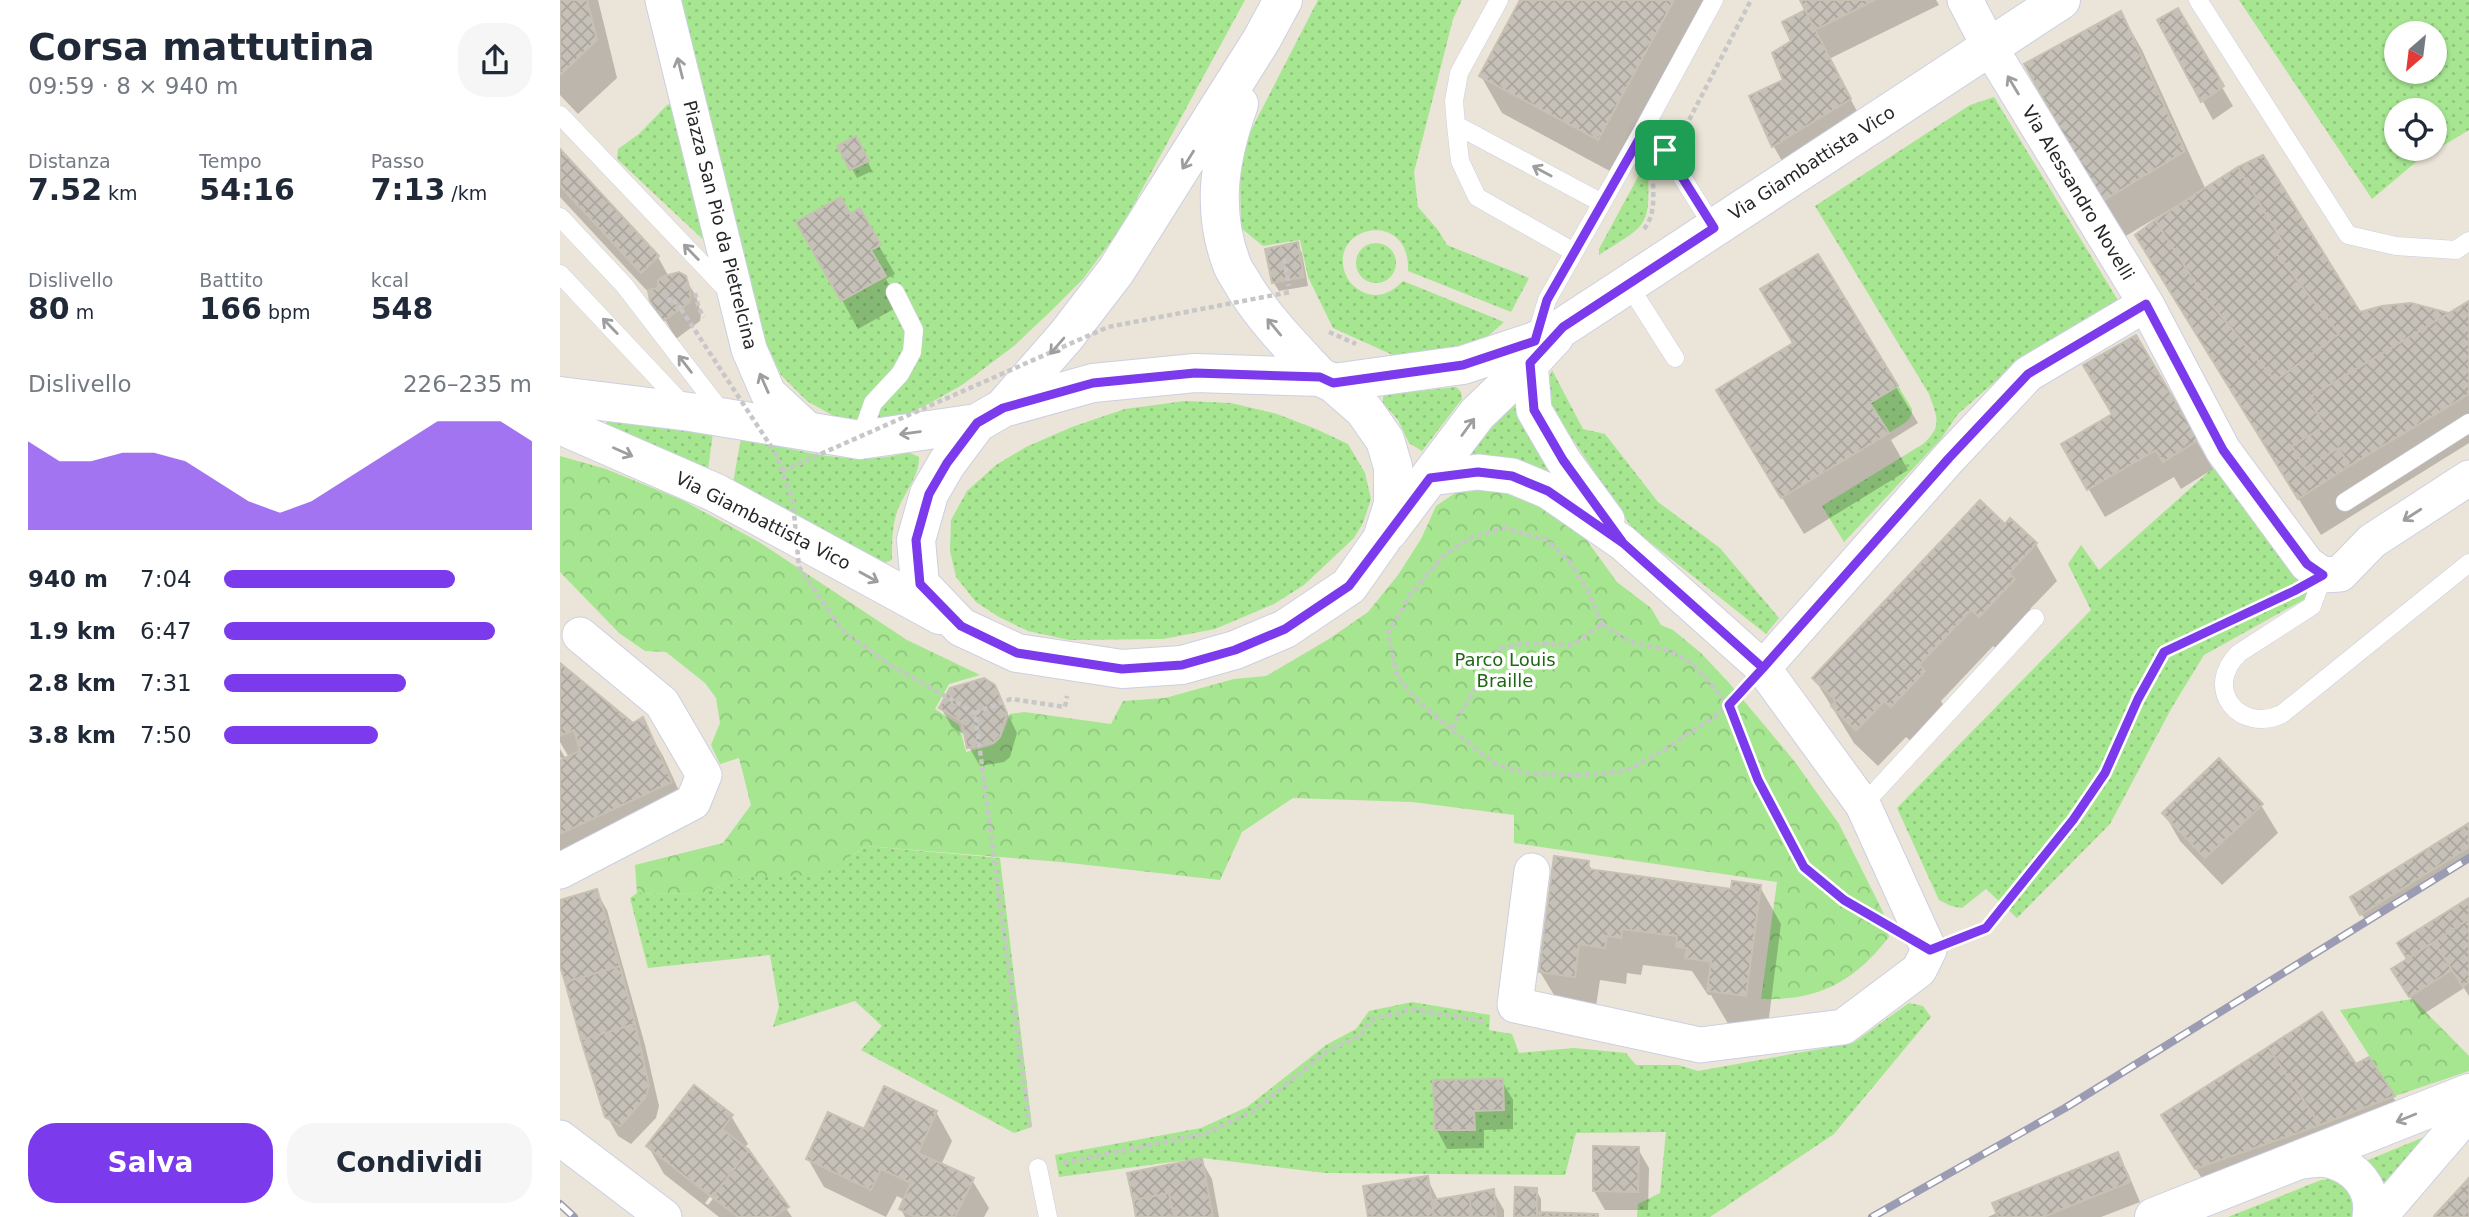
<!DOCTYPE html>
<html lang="it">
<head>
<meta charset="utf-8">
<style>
  body { margin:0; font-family:"DejaVu Sans",sans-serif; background:#f6f6f7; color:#1f2937; height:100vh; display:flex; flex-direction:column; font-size:26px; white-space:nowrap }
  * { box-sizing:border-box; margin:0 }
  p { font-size:23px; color:#747a83 }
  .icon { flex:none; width:38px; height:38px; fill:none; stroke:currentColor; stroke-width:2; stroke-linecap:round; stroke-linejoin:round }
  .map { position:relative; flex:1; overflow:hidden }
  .panel { display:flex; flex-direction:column; background:#fff; width:560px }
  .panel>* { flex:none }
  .needle { width:46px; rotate:208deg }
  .buttons { position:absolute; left:1824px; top:21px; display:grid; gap:14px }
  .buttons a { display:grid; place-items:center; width:63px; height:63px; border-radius:50%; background:#fff; box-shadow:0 2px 5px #0004; font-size:35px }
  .pin { position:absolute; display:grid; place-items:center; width:60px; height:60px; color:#fff; margin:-30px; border-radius:14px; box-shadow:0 4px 10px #0006 }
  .round { display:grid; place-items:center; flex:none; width:74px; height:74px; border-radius:28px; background:#f6f6f7 }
  .head { display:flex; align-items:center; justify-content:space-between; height:119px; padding:0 28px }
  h1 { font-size:38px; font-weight:700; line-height:52px }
  .stats { display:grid; grid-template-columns:repeat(3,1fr); gap:10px; height:119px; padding:7px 28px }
  .stats div { display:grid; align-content:center }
  .stats b { font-size:30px; font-weight:700 }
  .stats small { font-size:19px; font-weight:400 }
  .stats p { font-size:19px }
  .chart { height:196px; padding:14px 28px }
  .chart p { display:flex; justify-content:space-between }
  .chart svg { width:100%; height:126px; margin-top:7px; fill:#7c3aed; opacity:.7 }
  .primary-button { display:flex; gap:14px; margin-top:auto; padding:14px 28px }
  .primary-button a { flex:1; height:80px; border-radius:28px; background:#7c3aed; color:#fff; font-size:28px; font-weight:700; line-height:80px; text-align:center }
  .primary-button a+a { background:#f6f6f7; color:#1f2937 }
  ul { padding:0 28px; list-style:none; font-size:23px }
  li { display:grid; grid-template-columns:112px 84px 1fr; align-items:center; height:52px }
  li i { height:18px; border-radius:9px; background:#7c3aed }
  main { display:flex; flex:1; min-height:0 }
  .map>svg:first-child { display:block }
  .grass { fill:url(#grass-dots); fill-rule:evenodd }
  .forest { fill:url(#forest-crowns) }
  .shadow { fill:#0003; fill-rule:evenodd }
  .building { fill:url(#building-cross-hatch); stroke:#c6c1b2; stroke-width:2 }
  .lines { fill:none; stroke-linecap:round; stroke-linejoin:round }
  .service-casing { stroke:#cdcfe2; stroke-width:19 }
  .minor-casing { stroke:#cdcfe2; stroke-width:37 }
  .tertiary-casing { stroke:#cdcfe2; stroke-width:40 }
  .secondary-casing { stroke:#cdcfe2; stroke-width:40 }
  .path { stroke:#c7c7c7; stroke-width:4.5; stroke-dasharray:5 3.5; stroke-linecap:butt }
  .service { stroke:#fff; stroke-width:18 }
  .minor { stroke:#fff; stroke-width:35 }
  .tertiary { stroke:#fff; stroke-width:38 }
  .secondary { stroke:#fff; stroke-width:38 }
  .rail-casing { stroke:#9b9cb3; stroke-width:8 }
  .rail { stroke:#fff; stroke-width:5; stroke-dasharray:16; stroke-linecap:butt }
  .path-bridge { stroke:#c7c7c7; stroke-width:4.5; stroke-dasharray:5 3.5; stroke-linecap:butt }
  .oneway { stroke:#9e9e9e }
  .route-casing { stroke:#fff; stroke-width:14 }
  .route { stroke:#7c3aed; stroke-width:9 }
  .labels { text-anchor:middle; stroke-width:7; stroke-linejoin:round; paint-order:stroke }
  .street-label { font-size:18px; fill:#272727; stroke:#fff }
  .park-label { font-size:18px; fill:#1f6715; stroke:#fff }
</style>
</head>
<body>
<main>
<section class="panel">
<div class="head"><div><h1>Corsa mattutina</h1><p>09:59 · 8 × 940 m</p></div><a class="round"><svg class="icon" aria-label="share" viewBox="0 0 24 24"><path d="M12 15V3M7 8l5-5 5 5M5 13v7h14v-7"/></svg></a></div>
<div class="stats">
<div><p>Distanza</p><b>7.52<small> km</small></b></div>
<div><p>Tempo</p><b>54:16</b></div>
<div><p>Passo</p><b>7:13<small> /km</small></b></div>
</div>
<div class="stats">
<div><p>Dislivello</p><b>80<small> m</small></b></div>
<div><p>Battito</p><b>166<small> bpm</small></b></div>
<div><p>kcal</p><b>548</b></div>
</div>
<div class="chart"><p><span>Dislivello</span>226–235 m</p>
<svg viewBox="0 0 160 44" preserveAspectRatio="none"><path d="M0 44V13L10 20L20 20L30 17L40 17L50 20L60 27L70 34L80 38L90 34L100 27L110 20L120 13L130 6L140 6L150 6L160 13V44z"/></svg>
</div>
<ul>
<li><b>940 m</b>7:04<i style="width:75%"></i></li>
<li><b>1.9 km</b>6:47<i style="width:88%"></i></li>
<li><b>2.8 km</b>7:31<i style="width:59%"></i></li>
<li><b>3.8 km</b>7:50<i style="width:50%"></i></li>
</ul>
<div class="primary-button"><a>Salva</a><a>Condividi</a></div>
</section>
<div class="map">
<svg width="1909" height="1217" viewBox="0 0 1909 1217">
  <defs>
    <pattern id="grass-dots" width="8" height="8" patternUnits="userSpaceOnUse" patternTransform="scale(1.75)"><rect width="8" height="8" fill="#a6e690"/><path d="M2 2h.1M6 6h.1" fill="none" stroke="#8fc57c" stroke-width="1.8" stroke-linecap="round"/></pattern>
    <pattern id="forest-crowns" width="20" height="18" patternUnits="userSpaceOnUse" patternTransform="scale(1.75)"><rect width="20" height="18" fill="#a6e690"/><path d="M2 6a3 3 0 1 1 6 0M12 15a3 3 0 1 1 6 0" fill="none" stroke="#8fc57c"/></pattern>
    <pattern id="building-cross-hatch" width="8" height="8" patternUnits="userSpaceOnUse" patternTransform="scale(1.75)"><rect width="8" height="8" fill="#c6c1b8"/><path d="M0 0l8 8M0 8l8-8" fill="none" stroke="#aaa69e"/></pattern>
  </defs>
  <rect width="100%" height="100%" fill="#ebe4d8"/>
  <path class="grass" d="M119,0H685L561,228L523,279L491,311L454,346L402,385L372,402L333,421L279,419L247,401L221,375L202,335Z
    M758,0H902L893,19L854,172L858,207L878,230L887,245L969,278L951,312L848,271C851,210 772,224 784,270C787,281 795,289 805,293C821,299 833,291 843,281L944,322L927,337L903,346L835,356L773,328L748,277L740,240L703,246L681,228L680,174L686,140Z
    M1679,0H1909V130L1856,162L1812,199ZM1836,33H1874V72H1836ZM1836,110H1874V149H1836Z
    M1434,97L1562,307L1446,372L1398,414L1381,439L1284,542L1262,506L1363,444C1383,426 1377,417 1369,394L1255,206L1410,105Z
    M114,103L150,246L57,159L58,149L79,134L107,105Z
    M1086,162L1088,165C1089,227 1092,222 1039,255V249Z
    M796 263a20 20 0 1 1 40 0a20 20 0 1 1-40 0Z
    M992,370L1023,429L1045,434L1098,502L1160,548L1219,618L1206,634L1072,528L983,395Z
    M1338,386L1352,409C1353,422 1338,426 1329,433L1310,403Z
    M896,387L901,392L902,399L862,451L849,443L838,420L823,403V397L827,390L859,391Z
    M957,397L963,423L993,479L904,458Z
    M625,401L671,403L717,414L756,429L788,444L805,473L811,499L803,523L794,538L744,585L714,604L655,629L603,639L509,640L468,631L439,617L416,602L396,577L390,551L391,520L407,491L436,465L466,447L512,427L565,409Z
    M49,416L153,433L148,469L46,425Z
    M181,438C236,449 293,469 348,452L359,457C360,474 345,492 338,509C332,524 332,543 332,560L322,564L173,483Z
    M1653,468L1688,507L1752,595L1644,655L1611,709L1550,824L1457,918L1426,889L1402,908L1391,906L1379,900L1337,808L1531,610L1508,564L1521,545L1539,570Z
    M306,846L440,858L472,1127L454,1133L301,1050L322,1026L295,1001L213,1027L219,1007L210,955L88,968L70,898L77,893L140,894L184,877L212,875L284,861Z
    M852,1002L930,1015L929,1030L952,1034L959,1053L1014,1048L1066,1053L1076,1065H1118L1138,1071L1293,1043L1349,1003L1363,1006L1371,1017L1274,1134L1150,1217H1077L1078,1204L1100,1193L1106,1132L1016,1133L1005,1175L765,1173L642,1158L499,1177L495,1155L641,1128L687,1107L766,1045L796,1029L809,1011Z
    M1874,1133L1825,1186L1808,1160Z
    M1774,1179C1789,1188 1801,1199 1792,1217H1668L1761,1180Z"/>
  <path class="forest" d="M0,456L46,469L122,500L199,542L347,640L420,675L389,684L375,709L399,725L406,752C440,744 438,747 450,714L464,712L551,724L563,701L605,698L674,679L706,676L769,639L808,612L838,575L861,539L876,506L898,491L916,489L950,492L985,505L1017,527L1057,582L1091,608L1101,625L1113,630L1141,653L1170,684L1235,762L1279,824L1323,912L1329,937C1294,982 1258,1001 1201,999L1217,882L954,843V815L852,802L733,798L682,832L660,880L501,862L306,846L263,875L184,877L140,894L77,893L75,865L163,843L191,805L179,758L160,764L151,745L160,723L156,698L145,683L106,652L85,651L59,633L0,572Z
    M1853,999L1909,1056V1071L1835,1096L1780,1010Z"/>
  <path class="shadow" d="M0,0H38L57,78L18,114L0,95Z
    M962,0H1154L1059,176L942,113L921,76Z
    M1242,0H1376L1379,5L1269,59L1306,128L1230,175L1214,147L1191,97L1226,81L1234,42L1247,10Z
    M1617,11L1673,106L1653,120L1599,21Z
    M1561,13L1582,50L1646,190L1800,314L1851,305L1889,315L1909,303V443L1761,535L1598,272L1622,206L1621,203L1564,237L1542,201Z
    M280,146L301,147L312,171L297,178Z
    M0,152L98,257L109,277H124L136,296L141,314L140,321L116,339L91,295L0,197Z
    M299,211L335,274L326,279L341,305L298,329L239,222L289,216Z
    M737,244L742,253L748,286L719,291L714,283Z
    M1576,337L1653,469L1621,489L1614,477L1545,517L1503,445L1554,415Z
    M1336,387L1358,423L1331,440L1348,470L1244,534L1179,427Z
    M1451,521L1476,544L1497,581L1470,609L1475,617L1441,653L1433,646L1381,701L1385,708L1353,743L1346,737L1318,766L1294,743L1254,678Z
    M0,666L72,725L82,720L103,756L132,819L0,881V762L4,760L0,757V749L6,759H10L0,742Z
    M442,702L457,733L450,757L444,762L420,766L409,747L407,736L392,727L381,708Z
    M1701,805L1718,833L1662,885L1620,841L1604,813Z
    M1909,825V859L1807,923L1792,898Z
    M1028,863L1033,872L1172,891L1200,887L1221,924L1207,1033L1170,1027L1151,995H1148L1132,971L1083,965L1081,975L1067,973L1066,984L1040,980L1035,1013L1002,1008L980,972Z
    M36,891L47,910L85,1045L99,1106L96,1118L71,1144L58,1136L47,1116L0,958V901Z
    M1909,900V996L1904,988L1862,1015L1844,988L1849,959L1840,943Z
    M1809,1059L1850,1124L1653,1196L1620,1144Z
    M942,1081L953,1100V1129L924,1130V1148L887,1149L877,1130Z
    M376,1112L392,1141L381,1165L412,1180L429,1208L424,1217H345L341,1209L345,1200L337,1196L326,1217L264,1187L248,1159L304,1131Z
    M171,1116L188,1144L184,1148L232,1217H159L104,1174L88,1146ZM180,1158H185L148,1205L145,1203Z
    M1078,1149L1089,1168L1088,1210H1045L1034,1191Z
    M1558,1155L1568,1173L1580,1202L1541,1217H1428Z
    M641,1160L652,1179L659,1217H578Z
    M867,1178L878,1200L933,1191L944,1210V1217H810Z
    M976,1190L981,1199V1214L1038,1217H955Z"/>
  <path class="building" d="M0,0H27L37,40L0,75Z
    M960,0H1114L1038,140L919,76Z
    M1240,0H1315L1255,30Z
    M1618,8L1664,86L1641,102L1597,20Z
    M1245,10L1291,99L1212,147L1189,96L1223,80L1212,53L1231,41L1222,22Z
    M1561,11L1625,151L1541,202L1464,64Z
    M296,136L309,161L290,170L277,146Z
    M0,149L99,256L81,273L0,186Z
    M1703,155L1800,312L1822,306L1851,303L1889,313L1748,398L1765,426L1732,446L1745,468L1779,448L1789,466L1738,499L1575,235L1595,220L1642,293L1715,381L1779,334L1716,253L1725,246L1678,167Z
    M1678,167L1725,246L1716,253L1779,334L1715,381L1642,293L1595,220Z
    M281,197L290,214L300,208L321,245L311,250L326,276L281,301L236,222Z
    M738,242L744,277L712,283L705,249Z
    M1258,254L1338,386L1310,403L1329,433L1221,498L1156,390L1233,343L1200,289Z
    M119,272L126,276L131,294L130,302L103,321L90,301L88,290L98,288V281L101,277Z
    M1909,301V394L1789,466L1779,448L1745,468L1732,446L1765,426L1748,398Z
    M1576,335L1638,440L1603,462L1596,450L1527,490L1501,444L1552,414L1523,365Z
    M1420,500L1445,524L1450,518L1477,543L1449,573L1455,579L1419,617L1411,610L1359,665L1365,671L1331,707L1324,701L1296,731L1271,706L1276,701L1252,678Z
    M0,663L73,723L83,717L112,782L0,834V760L20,751L14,730L0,736Z
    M424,678L435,685L447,713L440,737L433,743L407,748L402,722L379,708L390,688Z
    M1659,758L1703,804L1645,858L1602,813Z
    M1909,823V847L1800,915L1790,897Z
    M994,856L1029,861L1028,869L1171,889L1172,881L1201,885L1186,996L1147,991L1151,962L1125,958L1127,948L1116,947L1117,936L1062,929L1061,938L1047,936L1045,948L1019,944L1015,977L979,972Z
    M37,889L60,966L5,982L0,966V900Z
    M1909,898V919L1847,959L1837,943Z
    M1909,919V982L1903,987L1874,942Z
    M1874,942L1892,970L1849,997L1831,969Z
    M60,966L75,1024L21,1040L5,982Z
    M1762,1012L1796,1064L1809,1057L1835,1096L1760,1125L1708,1047Z
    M75,1024L89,1086L85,1098L60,1126L45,1117L21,1040Z
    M1708,1047L1760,1125L1635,1169L1601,1115Z
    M943,1079L944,1110L914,1111L915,1130H875L873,1080Z
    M134,1085L173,1115L162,1129L189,1150L152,1197L86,1146Z
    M324,1086L377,1111L358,1153L414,1178L395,1217H355L339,1209L351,1183L321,1169L311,1190L246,1159L268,1112L304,1129Z
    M1033,1146L1079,1147L1078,1192L1033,1191Z
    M189,1150L229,1207L213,1217H178L152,1197Z
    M1558,1152L1570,1182L1483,1217H1438L1432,1203Z
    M642,1158L653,1217H614L609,1193L573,1200L567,1173Z
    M868,1176L874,1217H808L803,1186Z
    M1909,1178V1217H1875L1874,1216Z
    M955,1187L977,1188V1217H954Z
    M934,1189L936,1217H912L909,1194Z
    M609,1193L614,1217H576L573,1200Z
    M909,1194L912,1217H874L872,1200Z
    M977,1212L1038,1214V1217H977Z"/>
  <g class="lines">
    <defs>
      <path id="service" d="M1638,0L1788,235L1836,246L1896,250L1909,241
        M0,115L168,291
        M896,125L894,101L899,73L939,0
        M1081,134L1154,0
        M0,217L64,285L164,415
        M1014,252L917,197L900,161L896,125L1042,203
        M0,274L125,407
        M1068,284L1115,358
        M976,337L987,300L1081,134L1105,150L1154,228
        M300,440L313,403L340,374L352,352L354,330L335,292
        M1785,502L1909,423
        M1763,575L1752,606L1679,653C1642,689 1680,734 1722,714L1909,563
        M1303,805L1475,618
        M478,1168L488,1217"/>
      <path id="minor" d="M103,0L189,349L208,393L250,432
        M1405,0L1429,46L1586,304L1663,450L1747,564L1763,575L1780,574L1812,541L1909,478
        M970,363L974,410L1003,460L1047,520
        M870,478L918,472L952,476L988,491L1063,543L1203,668L1303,805L1369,950L1359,970L1283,1027L1140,1045L955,1005L972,871
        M1203,668L1389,458L1468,374L1586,304
        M0,871L133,802L144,775L102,703L20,635
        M0,1138L104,1217
        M1739,1161C1748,1161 1759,1158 1768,1160C1795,1166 1815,1188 1810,1217
        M1819,1217L1909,1112"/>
      <path id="tertiary" d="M679,104C660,156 651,208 671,262C673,270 680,278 684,286C705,320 733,348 760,377
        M635,373L760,377L773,383L804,410L825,440L833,467V504L822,539L789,586L725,629L675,650L622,665L562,669L457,653L401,627L360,584L356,540L369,494L387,463L417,423L443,408L533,383Z
        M773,383L903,365L975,341L1003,327L1501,0
        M0,396L130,412L300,440L417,423
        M443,408L506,336L556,271L702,39L723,0
        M0,425L156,493L380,615
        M828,532L917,414L970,363L995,336"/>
      <path id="secondary" d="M1594,1217L1909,1093"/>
    </defs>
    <use href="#service" class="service-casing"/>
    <use href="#minor" class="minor-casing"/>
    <use href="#tertiary" class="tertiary-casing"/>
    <use href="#secondary" class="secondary-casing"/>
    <path class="path" d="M1120,134L1125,128L1191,0
      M1084,229C1096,214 1093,196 1093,177
      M724,259L729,286
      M135,293L139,309L144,317
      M107,301L112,298L121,309
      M769,332L796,344
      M1042,624L1070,642L1110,651L1133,664L1169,705L1154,717L1107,748L1066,771L1023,775L971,774L935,764L891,729L939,649L966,643L1012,645Z
      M1182,691L1169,705L1198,780L1244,868L1284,900L1317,920
      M415,713L451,699L505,707L507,696
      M891,729L858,701L837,676L828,633L851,594L884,555L914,536L945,528L987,540L1009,561L1027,589L1042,624
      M1400,938L1426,928L1513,820L1545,773L1578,699L1604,652L1700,607
      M503,1163L644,1134L692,1112L766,1052L801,1035L811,1020L852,1009L926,1022"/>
    <use href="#service" class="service"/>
    <use href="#minor" class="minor"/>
    <use href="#tertiary" class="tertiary"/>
    <use href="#secondary" class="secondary"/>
    <defs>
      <path id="rail" d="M0,1204L14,1217
        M1312,1217L1505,1108L1909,858"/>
    </defs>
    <use href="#rail" class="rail-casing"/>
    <use href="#rail" class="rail"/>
    <path class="path-bridge" d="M121,309L216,454L233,502L239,567L281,629L330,665L415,713L470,1129
      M222,471L548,327L730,292"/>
  </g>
  <defs><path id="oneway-shaft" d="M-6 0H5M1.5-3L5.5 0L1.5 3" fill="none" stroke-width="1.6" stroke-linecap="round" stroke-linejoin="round" transform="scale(1.75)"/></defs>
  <g class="oneway">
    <use href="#oneway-shaft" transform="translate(120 68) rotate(-104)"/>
    <use href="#oneway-shaft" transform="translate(1453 85) rotate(-121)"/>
    <use href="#oneway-shaft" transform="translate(628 160) rotate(122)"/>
    <use href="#oneway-shaft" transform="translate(982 171) rotate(-152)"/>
    <use href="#oneway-shaft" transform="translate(131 252) rotate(-134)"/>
    <use href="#oneway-shaft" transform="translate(50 326) rotate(-134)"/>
    <use href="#oneway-shaft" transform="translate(714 327) rotate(-130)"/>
    <use href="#oneway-shaft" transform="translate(497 346) rotate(131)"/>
    <use href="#oneway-shaft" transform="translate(125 364) rotate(-128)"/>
    <use href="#oneway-shaft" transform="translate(204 383) rotate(-114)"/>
    <use href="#oneway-shaft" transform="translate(908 427) rotate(-54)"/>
    <use href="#oneway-shaft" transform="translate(350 433) rotate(172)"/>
    <use href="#oneway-shaft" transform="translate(63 452) rotate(24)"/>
    <use href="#oneway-shaft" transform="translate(1852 515) rotate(147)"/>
    <use href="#oneway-shaft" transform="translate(309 577) rotate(29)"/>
    <use href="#oneway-shaft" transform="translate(1846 1118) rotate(158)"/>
  </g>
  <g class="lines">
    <defs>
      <path id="route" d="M1105,150L1082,134L987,300L975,341L903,365L773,383L760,377L635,373L533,383L443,408L417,423L387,463L369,494L356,540L360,584L401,626L457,653L562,669L622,665L675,650L725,629L789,586L870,478L918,472L952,476L988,491L1063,543L1203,668L1169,705L1198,780L1244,867L1284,900L1370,950L1426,928L1513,820L1545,773L1578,699L1604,652L1734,591L1763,575L1747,564L1663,450L1586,304L1468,374L1389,458L1203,668L1063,543L1003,460L974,410L970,363L1003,327L1154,228L1105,150"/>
    </defs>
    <use href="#route" class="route-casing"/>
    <use href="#route" class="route"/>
  </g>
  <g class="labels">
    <g class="street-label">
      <text transform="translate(1252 163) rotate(-33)" y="6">Via Giambattista Vico</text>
      <text transform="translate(1518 193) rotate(59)" y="6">Via Alessandro Novelli</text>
      <text transform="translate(160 225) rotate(76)" y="6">Piazza San Pio da Pietrelcina</text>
      <text transform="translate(203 521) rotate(27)" y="6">Via Giambattista Vico</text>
    </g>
    <g class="park-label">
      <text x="945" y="666">Parco Louis<tspan x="945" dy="21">Braille</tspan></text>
    </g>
  </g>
</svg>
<div class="buttons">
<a><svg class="needle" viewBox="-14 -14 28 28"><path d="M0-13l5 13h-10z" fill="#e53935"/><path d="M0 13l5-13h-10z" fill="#747a83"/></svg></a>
<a><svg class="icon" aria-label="locate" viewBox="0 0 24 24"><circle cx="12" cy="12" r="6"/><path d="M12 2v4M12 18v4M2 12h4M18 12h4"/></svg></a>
</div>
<div class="pin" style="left:1105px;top:150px;background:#1e9e55"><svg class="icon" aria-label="arrive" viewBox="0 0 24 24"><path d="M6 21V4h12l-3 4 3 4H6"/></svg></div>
</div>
</main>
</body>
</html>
